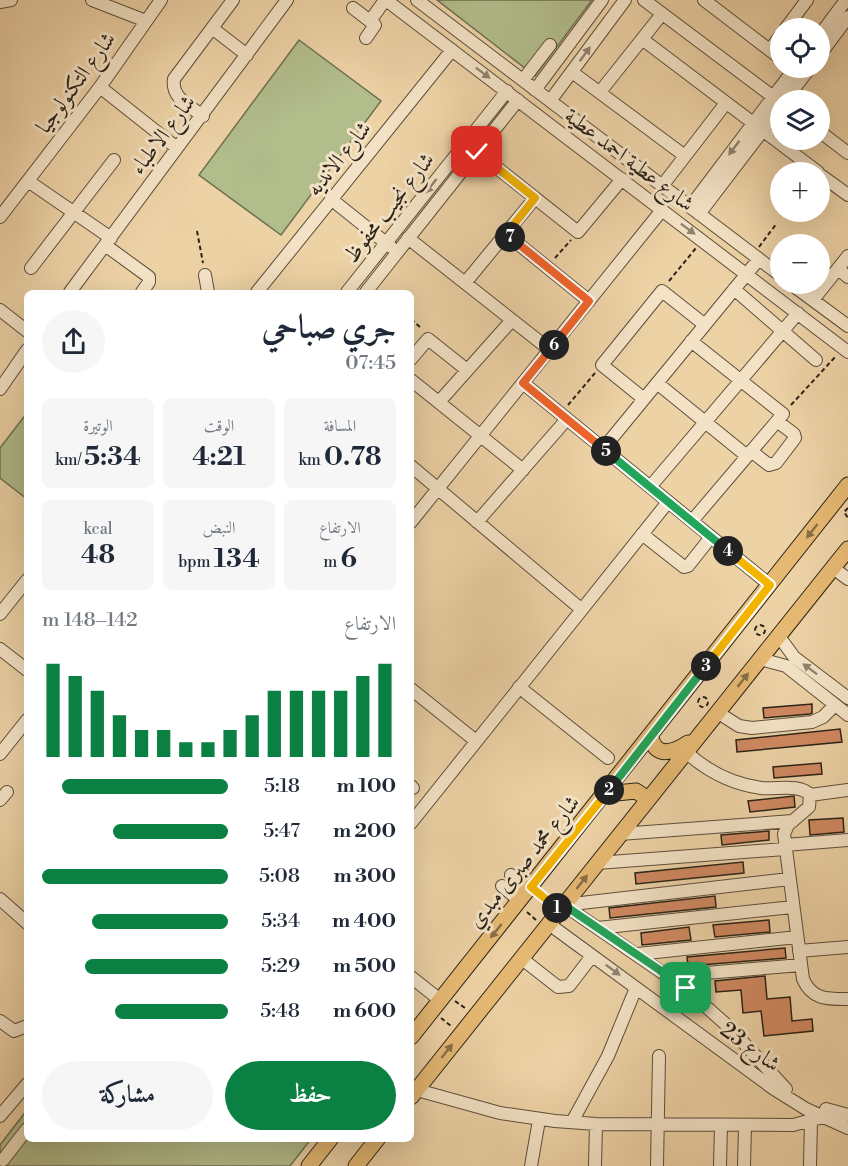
<!DOCTYPE html>
<html lang="ar">
<head>
<meta charset="utf-8">
<style>
  body { margin:0; font-family:"Libre Bodoni",Amiri,serif; background:#f6f6f7; color:#1f2937; direction:rtl; height:100vh; display:flex; flex-direction:column; font-size:22px; white-space:nowrap }
  * { box-sizing:border-box; margin:0 }
  p { font-size:20px; color:#747a83 }
  .icon { flex:none; width:33px; height:33px; fill:none; stroke:currentColor; stroke-width:2; stroke-linecap:round; stroke-linejoin:round }
  .map { position:relative; flex:1; overflow:hidden; direction:ltr }
  .side { position:absolute; left:24px; top:290px; width:390px; height:852px; display:flex; flex-direction:column; background:#fff; border-radius:9px; box-shadow:0 6px 24px #0002; direction:rtl }
  .side>* { flex:none }
  .fabs { position:absolute; left:770px; top:18px; display:grid; gap:12px }
  .fabs a { display:grid; place-items:center; width:60px; height:60px; border-radius:50%; background:#fff; box-shadow:0 6px 24px #0002; font-size:30px }
  .pin { position:absolute; display:grid; place-items:center; width:51px; height:51px; color:#fff; margin:-26px; border-radius:12px; box-shadow:0 3px 9px #0006 }
  .km { position:absolute; width:30px; height:30px; margin:-15px; border-radius:50%; background:#222; color:#fff; font-size:16px; line-height:30px; text-align:center }
  .round { display:grid; place-items:center; flex:none; width:63px; height:63px; border-radius:32px; background:#f6f6f7 }
  .headline { display:flex; align-items:center; justify-content:space-between; height:102px; padding:0 18px }
  h1 { font-size:33px; font-weight:700; line-height:45px }
  .stats { display:grid; grid-template-columns:repeat(3,1fr); gap:9px; height:102px; padding:6px 18px }
  .stats div { display:grid; align-content:center; border-radius:9px; background:#f6f6f7; text-align:center }
  .stats b { font-size:26px; font-weight:700 }
  .stats small { font-size:16px; font-weight:400 }
  .stats p { font-size:16px }
  .chart { height:168px; padding:12px 18px }
  .chart p { display:flex; justify-content:space-between }
  .chart svg { width:100%; height:108px; margin-top:6px; stroke:#0b8043; stroke-width:6 }
  .primary-button { display:flex; gap:12px; margin-top:auto; padding:12px 18px }
  .primary-button a { flex:1; height:69px; border-radius:36px; background:#0b8043; color:#fff; font-size:24px; font-weight:700; line-height:69px; text-align:center }
  .primary-button a+a { background:#f6f6f7; color:#1f2937 }
  ul { padding:0 18px; list-style:none; font-size:20px }
  li { display:grid; grid-template-columns:96px 72px 1fr; align-items:center; height:45px }
  li i { height:15px; border-radius:8px; background:#0b8043 }
  .map>svg:first-child { display:block }
  .green { fill:#b2bd8c; stroke:#6e7052; stroke-width:1.5 }
  .building { fill:#d08961; stroke:#2b2318; stroke-width:1.5 }
  .lines { fill:none; stroke-linecap:round; stroke-linejoin:round }
  .minor-casing { stroke:#5c4f3c; stroke-width:14 }
  .major-casing { stroke:#2b2318; stroke-width:17 }
  .path { stroke:#2b2318; stroke-width:2; stroke-dasharray:4.5 3; stroke-linecap:butt }
  .minor { stroke:#f3e2c5; stroke-width:12 }
  .major { stroke:#e6b973; stroke-width:15 }
  .oneway { fill:#8f826e }
  .oneway2 { fill:#886e46 }
  .split-1-casing { stroke:#fff; stroke-width:12 }
  .split-2-casing { stroke:#fff; stroke-width:12 }
  .split-3-casing { stroke:#fff; stroke-width:12 }
  .split-4-casing { stroke:#fff; stroke-width:12 }
  .split-5-casing { stroke:#fff; stroke-width:12 }
  .split-6-casing { stroke:#fff; stroke-width:12 }
  .split-7-casing { stroke:#fff; stroke-width:12 }
  .split-8-casing { stroke:#fff; stroke-width:12 }
  .split-1 { stroke:#22a559; stroke-width:8 }
  .split-2 { stroke:#f5b400; stroke-width:8 }
  .split-3 { stroke:#22a559; stroke-width:8 }
  .split-4 { stroke:#f5b400; stroke-width:8 }
  .split-5 { stroke:#22a559; stroke-width:8 }
  .split-6 { stroke:#f0652b; stroke-width:8 }
  .split-7 { stroke:#f0652b; stroke-width:8 }
  .split-8 { stroke:#f5b400; stroke-width:8 }
  .labels { text-anchor:middle; stroke-width:6; stroke-linejoin:round; paint-order:stroke }
  .street-label { font-size:22px; fill:#2b2318; stroke:#f3e2c5 }
</style>
</head>
<body>
<div class="map">
<svg width="848" height="1166" viewBox="0 0 848 1166">
  <rect width="100%" height="100%" fill="#edd2a6"/>
  <filter id="stains"><feTurbulence type="fractalNoise" baseFrequency=".00333" numOctaves="4"/><feColorMatrix values="0 0 0 0 .2 0 0 0 0 .09 0 0 0 0 .02 0 0 0 .5 -.17"/></filter>
  <radialGradient id="worn" r=".72"><stop offset=".6" stop-color="#630" stop-opacity="0"/><stop offset="1" stop-color="#630" stop-opacity=".3"/></radialGradient>
  <path class="green" d="M437,0H592L535,76Z
    M299,40L381,101L281,235L199,175Z
    M27,413V499L0,478V448Z
    M27,1110V1138L311,1139L290,1166H0V1145Z"/>
  <path class="building" d="M812,704V713L810,714L764,718L763,708Z
    M840,729L842,742L737,752L736,740Z
    M821,763L822,774L774,778L773,767Z
    M794,796L795,807L750,812L748,801Z
    M843,818L844,832L810,835L809,820Z
    M769,831V840L722,845L721,835Z
    M743,862L744,873L636,884L635,873Z
    M715,896L716,907L610,918L609,908Z
    M769,920L770,932L715,937L713,925Z
    M689,927L691,940L642,945L641,933Z
    M785,948L786,958L688,966L687,957Z
    M765,976L767,999L790,997L792,1021L812,1019L813,1031L764,1036L761,1011L743,1013L741,990L716,992L715,981Z"/>
  <g class="lines">
    <defs>
      <path id="minor" d="M92,0L146,21
        M386,0L848,352
        M417,0L780,275
        M644,0L780,102
        M704,0L780,58
        M0,2L11,0
        M353,8L375,25L366,38
        M370,21L385,0
        M212,28L247,55
        M786,28L807,0
        M819,36L846,0
        M642,39L818,172
        M770,50L780,36
        M819,56L848,17
        M572,72L685,156
        M523,80L550,45
        M100,87L177,148
        M535,90L602,0
        M600,92L662,14
        M785,100L810,68
        M550,101L625,0
        M203,116C190,106 171,98 174,79L233,0
        M819,131L848,153
        M477,152L578,232L622,179
        M819,174L848,195
        M28,181L111,238
        M662,186L726,103
        M331,199L391,247
        M690,207L795,68
        M699,214L780,108
        M0,217L100,87L161,0
        M506,234L589,301
        M408,238L550,350
        M105,245L149,277V282L142,292
        M31,268L114,160
        M838,269L848,277
        M205,275L208,292
        M465,283L535,198
        M791,284L848,326
        M734,289L816,360
        M70,292L287,0
        M257,292L452,50
        M347,292L507,91
        M366,292L518,100
        M813,300L848,256
        M0,310L27,331
        M691,341L783,414L692,521
        M411,359L428,339L467,370
        M411,380L523,470
        M523,383L770,585
        M657,383L747,456
        M0,389L27,350
        M644,399L602,365L662,291L705,325
        M439,402L512,320
        M603,449L759,259
        M751,451L769,465L776,463L795,438L794,434L777,421
        M411,466L581,609
        M650,487L798,313
        M411,522L662,210
        M477,522L567,419
        M642,534L684,567L688,566L711,537
        M833,568L848,579
        M0,614L27,580
        M778,635L794,657L848,698
        M0,649L27,670
        M760,659L786,666L848,715
        M519,687L608,758
        M411,689L476,741
        M717,712L739,726L752,728L812,722L823,717L835,705
        M686,752C707,771 732,784 761,788C775,790 800,783 810,795L809,807L788,825L784,834L803,979C812,1000 828,999 848,999
        M0,754L27,720
        M411,786L413,788
        M810,795L848,790
        M0,800L7,792
        M411,823L668,502
        M620,834L793,821
        M785,845L848,840
        M597,863L785,849
        M511,875L529,889
        M502,886L520,901
        M0,899L27,923
        M564,905L686,989L730,1028L786,1089
        M564,905L789,879
        M549,924L774,1089L806,1109L848,1128
        M598,928L792,907
        M799,951L848,947
        M638,954L797,937
        M521,958L558,987L569,986L592,956
        M670,976L801,965
        M411,977L440,1000
        M0,1021L14,1031L27,1026
        M417,1090L500,1113L555,1121L596,1124L793,1125L823,1117L832,1111
        M826,1109L848,1115
        M0,1116L27,1084
        M572,1122L608,1056L636,988
        M3,1160L27,1129
        M531,1166L539,1120
        M595,1166L596,1124
        M657,1166L659,1056
        M720,1166L721,1125
        M744,1166L745,1126
        M810,1166L811,1121"/>
      <path id="major" d="M651,737C655,759 675,752 688,743
        M606,794L636,791L648,799
        M411,1037L848,485
        M411,1097L848,549
        M309,1166L331,1138
        M356,1166L378,1138"/>
    </defs>
    <use href="#minor" class="minor-casing"/>
    <use href="#major" class="major-casing"/>
    <path class="path" d="M197,231L203,263
      M759,247L777,223
      M555,258L571,240
      M669,281L696,248
      M411,319L422,329
      M568,405L595,373
      M791,405L836,356
      M848,508L844,512L848,518
      M755 630a5 5 0 1 1 10 0a5 5 0 1 1-10 0Z
      M698 702a5 5 0 1 1 10 0a5 5 0 1 1-10 0Z
      M539,893L551,902
      M527,912L536,920
      M455,1001L465,1008
      M441,1018L451,1026"/>
    <use href="#minor" class="minor"/>
    <use href="#major" class="major"/>
  </g>
  <defs><path id="oneway-solid" d="M-6-.8H1V-3.2L6.5 0L1 3.2V.8H-6Z" transform="scale(1.5)"/></defs>
  <g class="oneway">
    <use href="#oneway-solid" transform="translate(585 54) rotate(-54)"/>
    <use href="#oneway-solid" transform="translate(483 73) rotate(37)"/>
    <use href="#oneway-solid" transform="translate(734 148) rotate(127)"/>
    <use href="#oneway-solid" transform="translate(431 186) rotate(128)"/>
    <use href="#oneway-solid" transform="translate(688 229) rotate(37)"/>
    <use href="#oneway-solid" transform="translate(810 669) rotate(-143)"/>
    <use href="#oneway-solid" transform="translate(613 970) rotate(36)"/>
  </g>
  <g class="oneway2">
    <use href="#oneway-solid" transform="translate(812 531) rotate(128)"/>
    <use href="#oneway-solid" transform="translate(743 680) rotate(-52)"/>
    <use href="#oneway-solid" transform="translate(582 882) rotate(-52)"/>
    <use href="#oneway-solid" transform="translate(496 931) rotate(129)"/>
    <use href="#oneway-solid" transform="translate(447 1051) rotate(-52)"/>
  </g>
  <g class="lines">
    <defs>
      <path id="split-1" d="M557,908L560,910L564,905L686,988"/>
      <path id="split-2" d="M557,908L531,887L609,790"/>
      <path id="split-3" d="M609,790L706,666"/>
      <path id="split-4" d="M706,666L770,585L728,551"/>
      <path id="split-5" d="M606,451L728,551"/>
      <path id="split-6" d="M554,345L523,383L606,451"/>
      <path id="split-7" d="M510,237L589,301L554,345"/>
      <path id="split-8" d="M477,152L535,198L506,234L510,237"/>
    </defs>
    <use href="#split-1" class="split-1-casing"/>
    <use href="#split-2" class="split-2-casing"/>
    <use href="#split-3" class="split-3-casing"/>
    <use href="#split-4" class="split-4-casing"/>
    <use href="#split-5" class="split-5-casing"/>
    <use href="#split-6" class="split-6-casing"/>
    <use href="#split-7" class="split-7-casing"/>
    <use href="#split-8" class="split-8-casing"/>
    <use href="#split-1" class="split-1"/>
    <use href="#split-2" class="split-2"/>
    <use href="#split-3" class="split-3"/>
    <use href="#split-4" class="split-4"/>
    <use href="#split-5" class="split-5"/>
    <use href="#split-6" class="split-6"/>
    <use href="#split-7" class="split-7"/>
    <use href="#split-8" class="split-8"/>
  </g>
  <g class="labels">
    <g class="street-label">
      <text transform="translate(75 82) rotate(-54)" y="8">شارع التكنولوجيا</text>
      <text transform="translate(162 134) rotate(-53)" y="8">شارع الاطباء</text>
      <text transform="translate(338 158) rotate(-51)" y="8">شارع الانديه</text>
      <text transform="translate(630 159) rotate(37)" y="8">شارع عطية احمد عطية</text>
      <text transform="translate(388 207) rotate(-52)" y="8">شارع نجيب محفوظ</text>
      <text transform="translate(523 861) rotate(-51)" y="8">شارع محمد صبرى مبدي</text>
      <text transform="translate(751 1046) rotate(36)" y="8">شارع 23</text>
    </g>
  </g>
  <rect width="100%" height="100%" filter="url(#stains)"/>
  <rect width="100%" height="100%" fill="url(#worn)"/>
</svg>
<div class="fabs">
<a><svg class="icon" aria-label="locate" viewBox="0 0 24 24"><circle cx="12" cy="12" r="6"/><path d="M12 2v4M12 18v4M2 12h4M18 12h4"/></svg></a>
<a><svg class="icon" aria-label="layers" viewBox="0 0 24 24"><path d="M12 4l9 5-9 5-9-5zM3 14l9 5 9-5"/></svg></a>
<a>+</a>
<a>−</a>
</div>
<div class="pin" style="left:686px;top:988px;background:#1e9e55"><svg class="icon" aria-label="arrive" viewBox="0 0 24 24"><path d="M6 21V4h12l-3 4 3 4H6"/></svg></div>
<div class="pin" style="left:477px;top:152px;background:#d93025"><svg class="icon" aria-label="check" viewBox="0 0 24 24"><path d="M5 12l5 5 9-10"/></svg></div>
<b class="km" style="left:557px;top:908px">1</b>
<b class="km" style="left:609px;top:790px">2</b>
<b class="km" style="left:706px;top:666px">3</b>
<b class="km" style="left:728px;top:551px">4</b>
<b class="km" style="left:606px;top:451px">5</b>
<b class="km" style="left:554px;top:345px">6</b>
<b class="km" style="left:510px;top:237px">7</b>
<section class="side">
<div class="headline"><div><h1>جري صباحي</h1><p>07:45</p></div><a class="round"><svg class="icon" aria-label="share" viewBox="0 0 24 24"><path d="M12 15V3M7 8l5-5 5 5M5 13v7h14v-7"/></svg></a></div>
<div class="stats">
<div><p>المسافة</p><b>0.78<small> km</small></b></div>
<div><p>الوقت</p><b>4:21</b></div>
<div><p>الوتيرة</p><b>5:34<small> /km</small></b></div>
</div>
<div class="stats">
<div><p>الارتفاع</p><b>6<small> m</small></b></div>
<div><p>النبض</p><b>134<small> bpm</small></b></div>
<div><p>kcal</p><b>48</b></div>
</div>
<div class="chart"><p><span>الارتفاع</span>142–148 m</p>
<svg viewBox="0 0 160 44" preserveAspectRatio="none"><path d="M5 44V6M15 44V11M25 44V17M35 44V27M45 44V33M55 44V33M65 44V38M75 44V38M85 44V33M95 44V27M105 44V17M115 44V17M125 44V17M135 44V17M145 44V11M155 44V6"/></svg>
</div>
<ul>
<li><b>100 m</b>5:18<i style="width:89%"></i></li>
<li><b>200 m</b>5:47<i style="width:62%"></i></li>
<li><b>300 m</b>5:08<i style="width:100%"></i></li>
<li><b>400 m</b>5:34<i style="width:73%"></i></li>
<li><b>500 m</b>5:29<i style="width:77%"></i></li>
<li><b>600 m</b>5:48<i style="width:61%"></i></li>
</ul>
<div class="primary-button"><a>حفظ</a><a>مشاركة</a></div>
</section>
</div>
</body>
</html>
